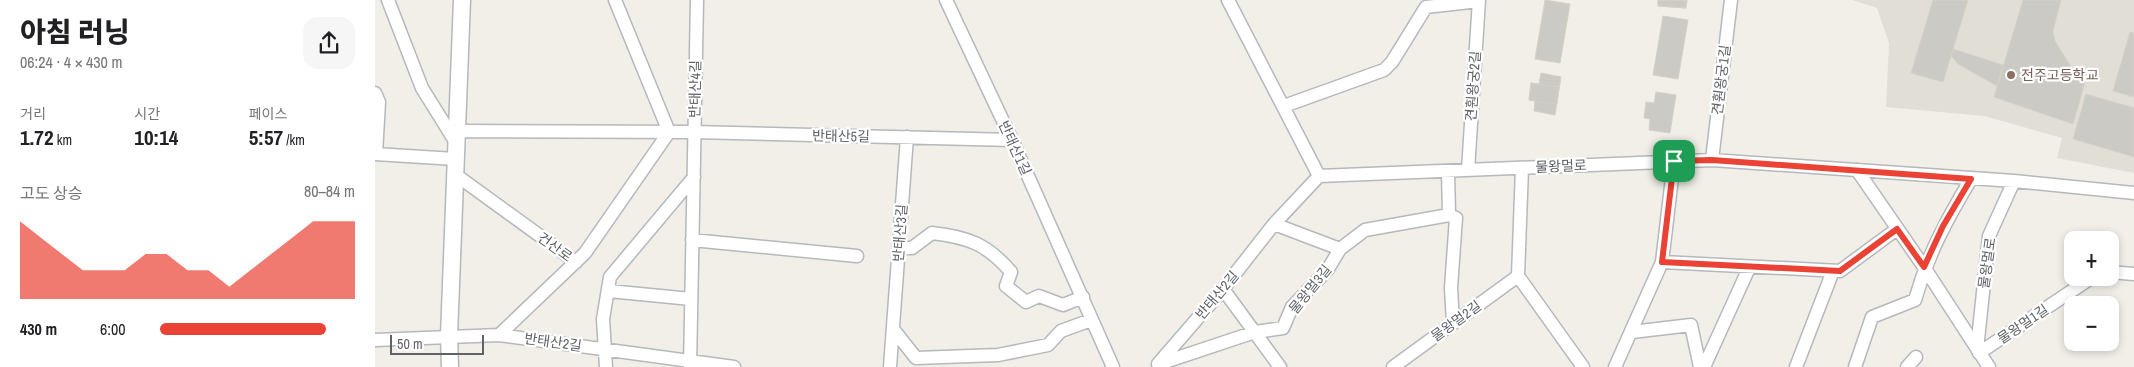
<!DOCTYPE html>
<html lang="ko">
<head>
<meta charset="utf-8">
<style>
  body { margin:0; font-family:"Archivo Narrow","Noto Sans KR",sans-serif; background:#f6f6f6; color:#202124; height:100vh; display:flex; flex-direction:column; font-size:19px; white-space:nowrap }
  * { box-sizing:border-box; margin:0 }
  p { font-size:16px; color:#757577 }
  .icon { flex:none; width:28px; height:28px; fill:none; stroke:currentColor; stroke-width:2; stroke-linecap:round; stroke-linejoin:round }
  .map { position:relative; flex:1; overflow:hidden }
  .drawer { display:flex; flex-direction:column; background:#fff; width:375px }
  .drawer>* { flex:none }
  .fabs { position:absolute; left:1689px; top:231px; display:grid; gap:10px }
  .fabs a { display:grid; place-items:center; width:55px; height:55px; border-radius:10px; background:#fff; box-shadow:0 2px 8px #0003; font-size:25px }
  .scale { position:absolute; left:15px; bottom:12px; width:94px; box-sizing:border-box; padding-left:5px; border:2px solid #5f6368; border-top:0; font-size:14px; line-height:18px; white-space:nowrap; color:#5f6368; -webkit-text-stroke:4px #fff; paint-order:stroke }
  .pin { position:absolute; display:grid; place-items:center; width:42px; height:42px; color:#fff; margin:-21px; border-radius:10px; box-shadow:0 2px 8px #0006 }
  .round { display:grid; place-items:center; flex:none; width:52px; height:52px; border-radius:15px; background:#f6f6f6 }
  .overview { display:flex; align-items:center; justify-content:space-between; height:85px; padding:0 20px }
  h1 { font-size:28px; font-weight:800; line-height:38px }
  .metrics { display:grid; grid-template-columns:repeat(3,1fr); gap:8px; height:85px; padding:5px 20px }
  .metrics div { display:grid; align-content:center }
  .metrics b { font-size:21px; font-weight:800 }
  .metrics small { font-size:14px; font-weight:400 }
  .metrics p { font-size:14px }
  .chart { height:140px; padding:10px 20px }
  .chart p { display:flex; justify-content:space-between }
  .chart svg { width:100%; height:90px; margin-top:5px; fill:#ea4335; opacity:.7 }
  ul { padding:0 20px; list-style:none; font-size:16px }
  li { display:grid; grid-template-columns:80px 60px 1fr; align-items:center; height:38px }
  li i { height:12px; border-radius:6px; background:#ea4335 }
  main { display:flex; flex:1; min-height:0 }
  .map>svg:first-child { display:block }
  .education { fill:#e1ded6 }
  .building { fill:#cccac5; stroke:#d6d1c6 }
  .lines { fill:none; stroke-linecap:round; stroke-linejoin:round }
  .minor-casing { stroke:#b5b8bc; stroke-width:15 }
  .tertiary-casing { stroke:#b5b8bc; stroke-width:19 }
  .minor { stroke:#fff; stroke-width:12 }
  .tertiary { stroke:#fff; stroke-width:16 }
  .route-casing { stroke:#fff; stroke-width:10 }
  .route { stroke:#ea4335; stroke-width:6 }
  .education-dot { fill:#8d6e63; stroke:#fff; stroke-width:2 }
  .labels { text-anchor:middle; stroke-width:4.5; stroke-linejoin:round; paint-order:stroke }
  .education-label { font-size:14px; fill:#785e54; stroke:#fff; text-anchor:start }
  .street-label { font-size:14px; fill:#5f6368; stroke:#fff }
</style>
</head>
<body>
<main>
<section class="drawer">
<div class="overview"><div><h1>아침 러닝</h1><p>06:24 · 4 × 430 m</p></div><a class="round"><svg class="icon" aria-label="share" viewBox="0 0 24 24"><path d="M12 15V3M7 8l5-5 5 5M5 13v7h14v-7"/></svg></a></div>
<div class="metrics">
<div><p>거리</p><b>1.72<small> km</small></b></div>
<div><p>시간</p><b>10:14</b></div>
<div><p>페이스</p><b>5:57<small> /km</small></b></div>
</div>
<div class="chart"><p><span>고도 상승</span>80–84 m</p>
<svg viewBox="0 0 160 44" preserveAspectRatio="none"><path d="M0 44V6L10 14L20 22L30 30L40 30L50 30L60 22L70 22L80 30L90 30L100 38L110 30L120 22L130 14L140 6L150 6L160 6V44z"/></svg>
</div>
<ul>
<li><b>430 m</b>6:00<i style="width:85%"></i></li>
</ul>
</section>
<div class="map">
<svg width="1759" height="367" viewBox="0 0 1759 367">
  <rect width="100%" height="100%" fill="#f1efe8"/>
  <path class="education" d="M1477,0H1759V173L1682,158L1687,138L1609,116L1511,107L1514,43L1502,8Z"/>
  <path class="building" d="M1170,0L1195,4L1185,63L1160,59Z
    M1283,0H1312L1311,8L1283,6Z
    M1283,0H1312L1311,8L1283,6Z
    M1558,0H1593L1568,82L1536,73Z
    M1648,0H1686L1678,31L1680,41L1698,70L1710,82L1698,124L1619,97Z
    M1288,16L1313,20L1303,79L1278,75Z
    M1755,32L1759,33V97L1738,91Z
    M1578,49L1628,65L1622,86L1583,64L1576,56Z
    M1166,73L1186,77L1180,115L1159,111L1160,101L1154,100L1156,83L1164,84Z
    M1156,83L1184,87L1182,104L1154,100Z
    M1281,92L1301,95L1295,133L1274,130L1275,119L1269,118L1271,102L1279,103Z
    M1711,94L1759,108V157L1698,139Z"/>
  <g class="lines">
    <defs>
      <path id="minor" d="M13,0L47,88L80,141
        M571,0L637,140L738,367
        M853,0L944,176L1337,160L1639,181L1759,193
        M0,93L4,102L1,154
        M909,106L1009,70L1017,62L1051,7L1104,1
        M81,131L319,132L637,140
        M0,154L80,159
        M1337,160L1356,0
        M1147,168L1143,276L1208,367
        M1093,170L1104,0
        M1482,170L1549,267L1614,367
        M1073,171L1074,215L1081,218L1076,288L1078,323
        M81,175L201,262
        M899,224L965,249
        M317,240L482,256
        M524,248H537L557,233C593,237 612,244 636,272L631,286L651,302L664,296L688,305L708,297
        M1287,262L1465,271L1522,229
        M1735,272L1759,274
        M848,289L905,367
        M234,291L316,299
        M518,329L541,358L623,355L673,345L686,331L716,320
        M1257,332L1316,325L1325,367
        M124,335L210,253L294,132L240,0
        M0,340L124,335L359,367
        M1602,349L1614,236L1639,181
        M1604,353L1716,278
        M783,364L848,289L899,224L944,176
        M784,364L880,332L908,328L917,307L953,269L965,249L990,230L1074,215
        M231,367L228,319L235,277L319,177
        M315,367L322,0
        M515,367L532,137
        M1018,367L1143,276
        M1240,367L1287,262L1299,161
        M1329,367L1374,268
        M1421,367L1458,271
        M1480,367L1497,317L1540,300C1553,254 1572,219 1596,179
        M1532,367L1541,357"/>
      <path id="tertiary" d="M75,367L74,336L87,0"/>
    </defs>
    <use href="#minor" class="minor-casing"/>
    <use href="#tertiary" class="tertiary-casing"/>
    <use href="#minor" class="minor"/>
    <use href="#tertiary" class="tertiary"/>
  </g>
  <g class="lines">
    <defs>
      <path id="route" d="M1337,160L1596,179L1568,226L1549,267L1522,229L1465,271L1287,262L1299,161Z"/>
    </defs>
    <use href="#route" class="route-casing"/>
    <use href="#route" class="route"/>
  </g>
  <circle class="education-dot" cx="1636" cy="75" r="5"/>
  <g class="labels">
    <g class="education-label">
      <text x="1646" y="80">전주고등학교</text>
    </g>
    <g class="street-label">
      <text transform="translate(1346 80) rotate(-83)" y="5">견훤왕궁1길</text>
      <text transform="translate(1098 86) rotate(-86)" y="5">견훤왕궁2길</text>
      <text transform="translate(320 89) rotate(-89)" y="5">반태산4길</text>
      <text transform="translate(466 136) rotate(1)" y="5">반태산5길</text>
      <text transform="translate(640 148) rotate(65)" y="5">반태산1길</text>
      <text transform="translate(1186 166) rotate(-2)" y="5">물왕멀로</text>
      <text transform="translate(525 233) rotate(-86)" y="5">반태산3길</text>
      <text transform="translate(180 247) rotate(36)" y="5">건산로</text>
      <text transform="translate(1612 263) rotate(-82)" y="5">물왕멀로</text>
      <text transform="translate(935 289) rotate(-51)" y="5">물왕멀3길</text>
      <text transform="translate(842 295) rotate(-50)" y="5">반태산2길</text>
      <text transform="translate(1081 321) rotate(-36)" y="5">물왕멀2길</text>
      <text transform="translate(1648 324) rotate(-34)" y="5">물왕멀1길</text>
      <text transform="translate(178 342) rotate(8)" y="5">반태산2길</text>
    </g>
  </g>
</svg>
<div class="fabs">
<a>+</a>
<a>−</a>
</div>
<div class="scale">50 m</div>
<div class="pin" style="left:1299px;top:161px;background:#1e9e55"><svg class="icon" aria-label="arrive" viewBox="0 0 24 24"><path d="M6 21V4h12l-3 4 3 4H6"/></svg></div>
</div>
</main>
</body>
</html>
